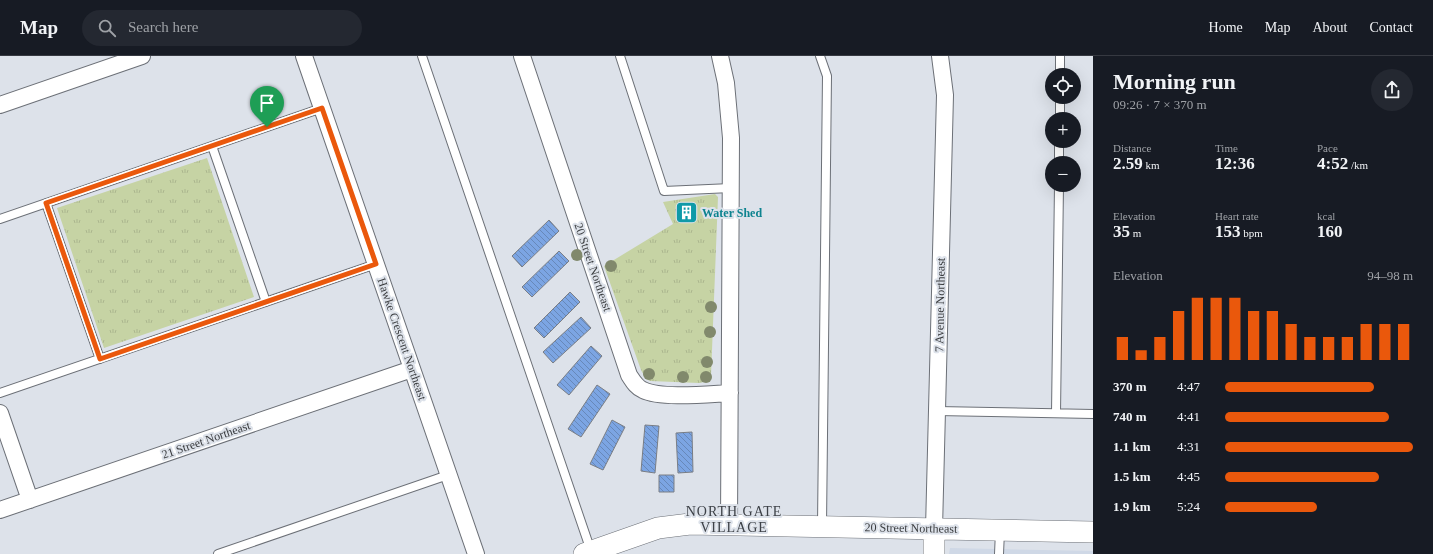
<!DOCTYPE html>
<html lang="en">
<head>
<meta charset="utf-8">
<style>
  body { margin:0; font-family:"Times New Roman",serif; background:#242831; color:#f1f3f6; height:100vh; display:flex; flex-direction:column; font-size:15px; white-space:nowrap }
  * { box-sizing:border-box; margin:0 }
  p { font-size:13px; color:#9ea1a6 }
  .icon { flex:none; width:22px; height:22px; fill:none; stroke:currentColor; stroke-width:2; stroke-linecap:round; stroke-linejoin:round }
  .map { position:relative; flex:1; overflow:hidden }
  .sheet { display:flex; flex-direction:column; background:#171b24; width:340px }
  .sheet>* { flex:none }
  .tools { position:absolute; left:1045px; top:12px; display:grid; gap:8px }
  .tools a { display:grid; place-items:center; width:36px; height:36px; border-radius:50%; background:#171b24; box-shadow:0 4px 16px #0002; font-size:20px }
  .pin { position:absolute; display:grid; place-items:center; width:34px; height:34px; color:#fff; margin:-41px -17px; border-radius:50% 50% 50% 0; rotate:-45deg; box-shadow:0 0 4px #0007 }
  .pin .icon { rotate:45deg }
  .round { display:grid; place-items:center; flex:none; width:42px; height:42px; border-radius:21px; background:#242831 }
  .headline { display:flex; align-items:center; justify-content:space-between; height:68px; padding:0 20px }
  h1 { font-size:22px; font-weight:600; line-height:30px }
  .figures { display:grid; grid-template-columns:repeat(3,1fr); gap:6px; height:68px; padding:4px 20px }
  .figures div { display:grid; align-content:center }
  .figures b { font-size:17px; font-weight:600 }
  .figures small { font-size:11px; font-weight:400 }
  .figures p { font-size:11px }
  .chart { height:112px; padding:8px 20px }
  .chart p { display:flex; justify-content:space-between }
  .chart svg { width:100%; height:72px; margin-top:4px; stroke:#ea580c; stroke-width:6 }
  ul { padding:0 20px; list-style:none; font-size:13px }
  li { display:grid; grid-template-columns:64px 48px 1fr; align-items:center; height:30px }
  li i { height:10px; border-radius:5px; background:#ea580c }
  header { display:flex; align-items:center; gap:24px; box-sizing:border-box; height:56px; padding:0 20px; background:#171b24; border-bottom:1px solid #363941 }
  header strong { font-size:19px }
  nav { display:flex; gap:22px; margin-inline-start:auto; font-size:14px }
  .search { width:280px; height:36px; background:#242831; display:flex; align-items:center; gap:10px; box-sizing:border-box; padding:0 14px; border-radius:22px; color:#9ea1a6; font-size:15px }
  main { display:flex; flex:1; min-height:0 }
  .map>svg:first-child { display:block }
  .built { fill:#cfd8e6 }
  .grass { fill:url(#grass-tufts) }
  .building { fill:url(#building-back-hatch); stroke:#7a7e85 }
  .lines { fill:none; stroke-linecap:round; stroke-linejoin:round }
  .service-casing { stroke:#6c7077; stroke-width:10 }
  .minor-casing { stroke:#6c7077; stroke-width:18 }
  .tertiary-casing { stroke:#6c7077; stroke-width:22 }
  .service { stroke:#fff; stroke-width:8 }
  .minor { stroke:#fff; stroke-width:16 }
  .tertiary { stroke:#fff; stroke-width:21 }
  .tree { fill:#81896c }
  .route-casing { stroke:#fff; stroke-width:8 }
  .route { stroke:#ea580c; stroke-width:5 }
  .labels { text-anchor:middle; stroke-width:4; stroke-linejoin:round; paint-order:stroke }
  .culture-label { font-size:12px; font-weight:bold; fill:#0d838f; stroke:#dde2ea; text-anchor:start }
  .street-label { font-size:12px; fill:#393b3e; stroke:#dde2ea }
  .quarter-label { font-size:14px; letter-spacing:1px; fill:#3d4147; stroke:#dde2ea }
</style>
</head>
<body>
<header>
<strong>Map</strong>
<div class="search"><svg class="icon" aria-label="search" viewBox="0 0 24 24"><circle cx="10" cy="10" r="6"/><path d="M15 15l6 6"/></svg>Search here</div>
<nav><a>Home</a><a>Map</a><a>About</a><a>Contact</a></nav>
</header>
<main>
<div class="map">
<svg width="1093" height="498" viewBox="0 0 1093 498">
  <defs>
    <pattern id="grass-tufts" width="24" height="20" patternUnits="userSpaceOnUse"><rect width="24" height="20" fill="#c6d3a4"/><path d="M3 7l-1-3M5 7V3M7 7l1-3M15 17l-1-3M17 17v-4M19 17l1-3" fill="none" stroke="#abb68e"/></pattern>
    <pattern id="building-back-hatch" width="6" height="6" patternUnits="userSpaceOnUse"><rect width="6" height="6" fill="#7ca5e3"/><path d="M-1 5l2 2M0 0l6 6M5-1l2 2" fill="none" stroke="#6788b9"/></pattern>
  </defs>
  <rect width="100%" height="100%" fill="#dde2ea"/>
  <path class="built" d="M950,492L1093,495V498H949Z"/>
  <path class="grass" d="M207,102L254,241L104,292L57,152Z
    M715,138L718,141L711,320L709,325L699,327L650,325L646,323L641,314L604,210L673,168L663,146Z"/>
  <path class="building" d="M694,150L696,162L678,165L676,153Z
    M549,164L559,175L522,211L512,200Z
    M559,195L569,205L532,241L522,231Z
    M570,236L580,246L544,282L534,272Z
    M581,261L591,272L553,307L543,296Z
    M591,290L602,300L569,339L557,329Z
    M597,329L610,338L581,381L568,373Z
    M612,364L625,371L603,414L590,408Z
    M645,369L659,370L655,417L641,415Z
    M692,376L693,416L678,417L676,377Z
    M659,419H674V436H659Z"/>
  <g class="lines">
    <defs>
      <path id="service" d="M422,0L591,495
        M620,0L664,135L731,132
        M820,0L827,20L822,469
        M1060,19V0
        M1060,63V41
        M212,90L266,246
        M1059,107V85
        M46,147L100,303
        M0,163L322,52
        M0,337L376,208
        M937,355L1093,358
        M1056,357L1059,129
        M218,498L448,419
        M999,498L1000,475"/>
      <path id="minor" d="M304,0L476,498
        M522,0L629,319C633,325 636,331 643,334C661,343 709,338 730,337
        M720,0L726,27L731,82L729,468
        M0,49L142,0
        M0,357L30,444
        M0,454L412,313
        M934,473L945,39L940,0"/>
      <path id="tertiary" d="M584,498L658,472L690,468L1093,476
        M934,498V473"/>
    </defs>
    <use href="#service" class="service-casing"/>
    <use href="#minor" class="minor-casing"/>
    <use href="#tertiary" class="tertiary-casing"/>
    <use href="#service" class="service"/>
    <use href="#minor" class="minor"/>
    <use href="#tertiary" class="tertiary"/>
  </g>
  <g class="tree">
    <circle cx="577" cy="199" r="6"/>
    <circle cx="611" cy="210" r="6"/>
    <circle cx="711" cy="251" r="6"/>
    <circle cx="710" cy="276" r="6"/>
    <circle cx="707" cy="306" r="6"/>
    <circle cx="649" cy="318" r="6"/>
    <circle cx="683" cy="321" r="6"/>
    <circle cx="706" cy="321" r="6"/>
  </g>
  <g class="lines">
    <defs>
      <path id="route" d="M322,52L376,208L100,303L46,147Z"/>
    </defs>
    <use href="#route" class="route-casing"/>
    <use href="#route" class="route"/>
  </g>
  <defs>
    <symbol id="building-square" viewBox="-11 -11 22 22"><rect x="-9" y="-9" width="18" height="18" rx="4" fill="#0f9aa8" stroke="#dde2ea"/><path d="M-4-6H4V6H1V3H-1V6H-4ZM-2.5-4.3h1.7v1.8h-1.7ZM.8-4.3h1.7v1.8H.8ZM-2.5-1h1.7V.8h-1.7ZM.8-1h1.7V.8H.8Z" fill="#fff"/></symbol>
  </defs>
  <g fill-rule="evenodd">
    <use href="#building-square" x="674" y="144" width="25" height="25"/>
  </g>
  <g class="labels">
    <g class="culture-label">
      <text x="702" y="161">Water Shed</text>
    </g>
    <g class="street-label">
      <text transform="translate(593 211) rotate(71)" y="4">20 Street Northeast</text>
      <text transform="translate(940 249) rotate(-89)" y="4">7 Avenue Northeast</text>
      <text transform="translate(402 283) rotate(71)" y="4">Hawke Crescent Northeast</text>
      <text transform="translate(206 384) rotate(-19)" y="4">21 Street Northeast</text>
      <text transform="translate(911 472) rotate(1)" y="4">20 Street Northeast</text>
    </g>
    <g class="quarter-label">
      <text x="734" y="460">NORTH GATE<tspan x="734" dy="16">VILLAGE</tspan></text>
    </g>
  </g>
</svg>
<div class="tools">
<a><svg class="icon" aria-label="locate" viewBox="0 0 24 24"><circle cx="12" cy="12" r="6"/><path d="M12 2v4M12 18v4M2 12h4M18 12h4"/></svg></a>
<a>+</a>
<a>−</a>
</div>
<div class="pin" style="left:267px;top:71px;background:#1e9e55"><svg class="icon" aria-label="arrive" viewBox="0 0 24 24"><path d="M6 21V4h12l-3 4 3 4H6"/></svg></div>
</div>
<section class="sheet">
<div class="headline"><div><h1>Morning run</h1><p>09:26 · 7 × 370 m</p></div><a class="round"><svg class="icon" aria-label="share" viewBox="0 0 24 24"><path d="M12 15V3M7 8l5-5 5 5M5 13v7h14v-7"/></svg></a></div>
<div class="figures">
<div><p>Distance</p><b>2.59<small> km</small></b></div>
<div><p>Time</p><b>12:36</b></div>
<div><p>Pace</p><b>4:52<small> /km</small></b></div>
</div>
<div class="figures">
<div><p>Elevation</p><b>35<small> m</small></b></div>
<div><p>Heart rate</p><b>153<small> bpm</small></b></div>
<div><p>kcal</p><b>160</b></div>
</div>
<div class="chart"><p><span>Elevation</span>94–98 m</p>
<svg viewBox="0 0 160 44" preserveAspectRatio="none"><path d="M5 44V30M15 44V38M25 44V30M35 44V14M45 44V6M55 44V6M65 44V6M75 44V14M85 44V14M95 44V22M105 44V30M115 44V30M125 44V30M135 44V22M145 44V22M155 44V22"/></svg>
</div>
<ul>
<li><b>370 m</b>4:47<i style="width:79%"></i></li>
<li><b>740 m</b>4:41<i style="width:87%"></i></li>
<li><b>1.1 km</b>4:31<i style="width:100%"></i></li>
<li><b>1.5 km</b>4:45<i style="width:82%"></i></li>
<li><b>1.9 km</b>5:24<i style="width:49%"></i></li>
</ul>
</section>
</main>
</body>
</html>
